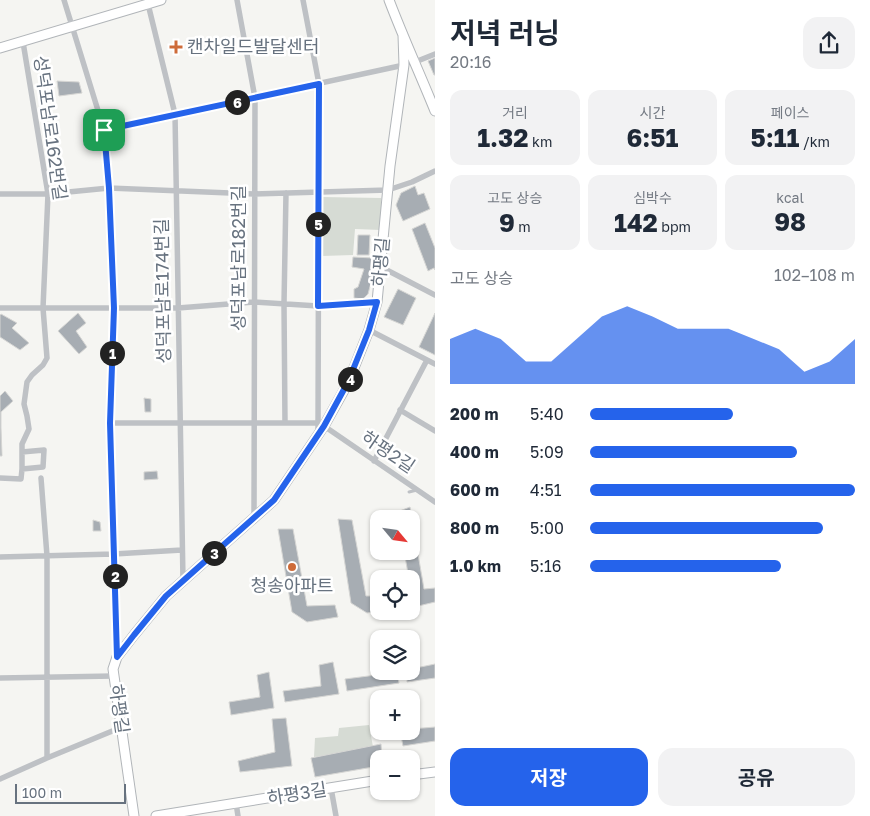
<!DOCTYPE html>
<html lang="ko">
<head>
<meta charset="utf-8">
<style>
  body { margin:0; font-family:"Golos Text","Noto Sans KR",sans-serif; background:#f2f2f3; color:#1f2937; height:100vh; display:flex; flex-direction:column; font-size:19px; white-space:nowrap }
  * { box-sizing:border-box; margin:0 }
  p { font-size:16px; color:#747a83 }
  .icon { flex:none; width:28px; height:28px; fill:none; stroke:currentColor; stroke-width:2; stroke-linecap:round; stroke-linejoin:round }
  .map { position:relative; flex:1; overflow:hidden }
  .sheet { display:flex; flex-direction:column; background:#fff; width:435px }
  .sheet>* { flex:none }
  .needle { width:32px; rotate:119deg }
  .controls { position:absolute; left:370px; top:510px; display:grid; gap:10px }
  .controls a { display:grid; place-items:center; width:50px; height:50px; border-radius:10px; background:#fff; box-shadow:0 1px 4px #0004; font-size:25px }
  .scale { position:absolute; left:15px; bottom:12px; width:111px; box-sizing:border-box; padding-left:5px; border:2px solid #67727f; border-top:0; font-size:14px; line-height:18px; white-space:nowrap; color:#67727f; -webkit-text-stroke:4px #fff; paint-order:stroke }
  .pin { position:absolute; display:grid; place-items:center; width:42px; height:42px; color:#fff; margin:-21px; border-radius:10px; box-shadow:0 2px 8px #0006 }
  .km { position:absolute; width:25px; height:25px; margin:-12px; border-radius:50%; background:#222; color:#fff; font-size:14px; line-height:25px; text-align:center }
  .round { display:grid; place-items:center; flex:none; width:52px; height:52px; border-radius:15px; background:#f2f2f3 }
  .overview { display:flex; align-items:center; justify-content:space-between; height:85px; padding:0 15px }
  h1 { font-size:28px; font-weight:700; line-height:38px }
  .metrics { display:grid; grid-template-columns:repeat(3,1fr); gap:8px; height:85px; padding:5px 15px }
  .metrics div { display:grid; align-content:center; border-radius:12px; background:#f2f2f3; text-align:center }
  .metrics b { font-size:25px; font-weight:700 }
  .metrics small { font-size:14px; font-weight:400 }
  .metrics p { font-size:14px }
  .chart { height:140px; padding:10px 15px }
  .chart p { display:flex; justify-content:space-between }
  .chart svg { width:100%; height:90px; margin-top:5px; fill:#2563eb; opacity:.7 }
  .primary-button { display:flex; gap:10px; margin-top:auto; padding:10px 15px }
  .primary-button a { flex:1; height:58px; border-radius:15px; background:#2563eb; color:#fff; font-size:20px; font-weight:700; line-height:58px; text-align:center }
  .primary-button a+a { background:#f2f2f3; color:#1f2937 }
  ul { padding:0 15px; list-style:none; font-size:16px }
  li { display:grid; grid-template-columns:80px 60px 1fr; align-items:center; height:38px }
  li i { height:12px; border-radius:6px; background:#2563eb }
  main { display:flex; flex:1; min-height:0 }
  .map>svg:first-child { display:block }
  .green { fill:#d6dbd4 }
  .building { fill:#a7adb3; stroke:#d6d6d4 }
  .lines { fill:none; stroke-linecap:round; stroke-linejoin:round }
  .secondary-casing { stroke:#b1b5b9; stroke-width:11 }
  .lane { stroke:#bec1c5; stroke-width:3 }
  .street { stroke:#bec1c5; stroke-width:5.5 }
  .secondary { stroke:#fff; stroke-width:9 }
  .route-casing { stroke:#fff; stroke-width:10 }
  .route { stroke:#2563eb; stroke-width:6 }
  .poi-dot { fill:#ce6b39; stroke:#fff; stroke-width:2 }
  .labels { text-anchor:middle; stroke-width:5; stroke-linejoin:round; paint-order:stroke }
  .poi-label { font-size:18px; fill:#67727f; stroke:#fff; text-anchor:start }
  .street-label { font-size:18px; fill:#67727f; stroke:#fff }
</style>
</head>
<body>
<main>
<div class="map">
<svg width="435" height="816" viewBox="0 0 435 816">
  <rect width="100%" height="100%" fill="#f5f5f2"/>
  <path class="green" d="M322,197L381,198V230L355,229L353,255L322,256Z
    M369,725L373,747L314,757L315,738L338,736L339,728Z"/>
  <path class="building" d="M435,58V75H434L428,61Z
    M57,81L79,82L82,93L59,96Z
    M415,186L418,195L424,193L430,209L403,221L396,205L401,193Z
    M425,223L435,248V270L434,268L428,271L412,229Z
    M358,235H370L369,255H357Z
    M353,257L373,258L376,264L368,294L363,299L354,298V289L358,287L364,269L352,267Z
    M398,289L416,298L403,325L384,317Z
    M78,313L86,323L76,331L87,347L79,354L58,331Z
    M435,313V355L419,347Z
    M1,314L17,323L12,328L29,343L20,350L0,337V315Z
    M5,391L13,401L1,412V428L2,456H0V396Z
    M144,398L151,399V412H145Z
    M157,471L158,479L144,480V472Z
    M410,507L424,589L435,588V602L414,607L411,594V579H409L404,551H411V519H398L397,512Z
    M338,519L352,520L366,596H379V611L367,613L351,603Z
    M93,520L100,522L101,531H93Z
    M278,529H293L307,606L335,605L338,617L307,622L292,612Z
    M333,662L339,694L285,702L283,691L321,686L319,665Z
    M435,664V678L407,682V671H411V669Z
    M384,671H397L399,683L347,691L345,679L384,674Z
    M269,672L274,708L231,715L229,702L260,697L257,675Z
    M286,718L292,766L240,772L238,761L275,752L272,719Z
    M435,727V741L403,746L400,731H411V729Z
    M381,744L382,759H379V766L315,777L311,758Z"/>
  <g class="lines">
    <defs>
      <path id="secondary" d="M389,0C403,37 420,74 435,111
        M0,48L161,0
        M411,775L435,772
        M134,816L113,669L117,657L134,635L166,596L274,500L324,426L348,383L369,330L377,302L390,166L404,65L403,35
        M156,816L379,780"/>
    </defs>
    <use href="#secondary" class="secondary-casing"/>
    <path class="lane" d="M409,492L417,490"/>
    <path class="street" d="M64,0L104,130L109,188L114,308L111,423L117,656
      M237,0L255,98L254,518
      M303,0L319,84L318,434
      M148,4L175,114L183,581
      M415,62L435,54
      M104,130L404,65
      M0,194H48L109,188L254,194L388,190L412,182L435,171
      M381,267L435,295
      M0,308H178L254,302L318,306L377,302
      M369,330L435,364
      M400,410L435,431
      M111,423H318
      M285,423L284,304L286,193
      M324,426L435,502
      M374,461L427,360
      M22,469V452
      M0,478L21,479L22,469L43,467L44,450L22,452V444L29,429L27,416L24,404L27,382L32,375L43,365L47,358L43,308L48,194L23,42
      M41,478L47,556V758
      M0,557L114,554L182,550
      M0,678L114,676
      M0,779L47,758L122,727
      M331,788L336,816
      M236,803L238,816"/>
    <use href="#secondary" class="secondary"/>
  </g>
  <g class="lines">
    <defs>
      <path id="route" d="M319,84L318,306L377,302L369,330L348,382L324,426L274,500L166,596L134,635L117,657L110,423L114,308L109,188L104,130Z"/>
    </defs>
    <use href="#route" class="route-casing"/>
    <use href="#route" class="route"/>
  </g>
  <g class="poi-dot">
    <path d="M173.5 39.5h5v5h5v5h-5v5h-5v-5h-5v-5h5z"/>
    <circle cx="292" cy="567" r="5"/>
  </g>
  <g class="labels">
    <g class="poi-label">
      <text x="187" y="53">캔차일드발달센터</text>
      <text x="292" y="592" text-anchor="middle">청송아파트</text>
    </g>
    <g class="street-label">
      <text transform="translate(50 128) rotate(82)" y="6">성덕포남로162번길</text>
      <text transform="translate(239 258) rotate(-90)" y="6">성덕포남로182번길</text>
      <text transform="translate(381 262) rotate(-85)" y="6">하평길</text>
      <text transform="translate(163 291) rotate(-91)" y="6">성덕포남로174번길</text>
      <text transform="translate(388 452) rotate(34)" y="6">하평2길</text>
      <text transform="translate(119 709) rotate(82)" y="6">하평길</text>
      <text transform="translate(297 794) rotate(-9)" y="6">하평3길</text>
    </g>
  </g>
</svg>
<div class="controls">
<a><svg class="needle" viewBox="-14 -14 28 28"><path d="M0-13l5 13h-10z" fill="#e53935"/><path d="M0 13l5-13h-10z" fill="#747a83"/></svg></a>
<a><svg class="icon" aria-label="locate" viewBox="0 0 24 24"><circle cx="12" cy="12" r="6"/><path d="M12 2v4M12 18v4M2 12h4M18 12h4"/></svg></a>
<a><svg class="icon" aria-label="layers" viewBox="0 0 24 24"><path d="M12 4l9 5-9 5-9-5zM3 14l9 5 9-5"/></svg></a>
<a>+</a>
<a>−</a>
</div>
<div class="scale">100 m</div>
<div class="pin" style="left:104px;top:130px;background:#1e9e55"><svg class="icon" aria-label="arrive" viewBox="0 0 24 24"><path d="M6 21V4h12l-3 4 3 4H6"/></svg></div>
<b class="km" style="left:112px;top:353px">1</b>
<b class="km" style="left:115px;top:576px">2</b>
<b class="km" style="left:214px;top:553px">3</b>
<b class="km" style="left:350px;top:379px">4</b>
<b class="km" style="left:318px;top:224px">5</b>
<b class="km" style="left:237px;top:102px">6</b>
</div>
<section class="sheet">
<div class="overview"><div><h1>저녁 러닝</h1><p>20:16</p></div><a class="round"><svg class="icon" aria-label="share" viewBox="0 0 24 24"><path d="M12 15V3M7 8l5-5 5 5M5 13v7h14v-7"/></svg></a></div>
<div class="metrics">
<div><p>거리</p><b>1.32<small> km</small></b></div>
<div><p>시간</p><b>6:51</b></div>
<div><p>페이스</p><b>5:11<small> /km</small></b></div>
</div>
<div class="metrics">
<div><p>고도 상승</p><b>9<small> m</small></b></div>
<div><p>심박수</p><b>142<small> bpm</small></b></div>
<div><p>kcal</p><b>98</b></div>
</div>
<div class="chart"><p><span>고도 상승</span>102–108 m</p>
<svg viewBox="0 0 160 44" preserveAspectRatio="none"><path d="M0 44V22L10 17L20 22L30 33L40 33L50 22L60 11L70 6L80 11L90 17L100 17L110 17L120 22L130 27L140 38L150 33L160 22V44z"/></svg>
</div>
<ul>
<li><b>200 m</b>5:40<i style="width:54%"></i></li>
<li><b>400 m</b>5:09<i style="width:78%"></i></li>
<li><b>600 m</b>4:51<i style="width:100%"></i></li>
<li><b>800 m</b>5:00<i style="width:88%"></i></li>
<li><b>1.0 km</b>5:16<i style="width:72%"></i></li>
</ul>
<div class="primary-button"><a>저장</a><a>공유</a></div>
</section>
</main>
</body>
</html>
